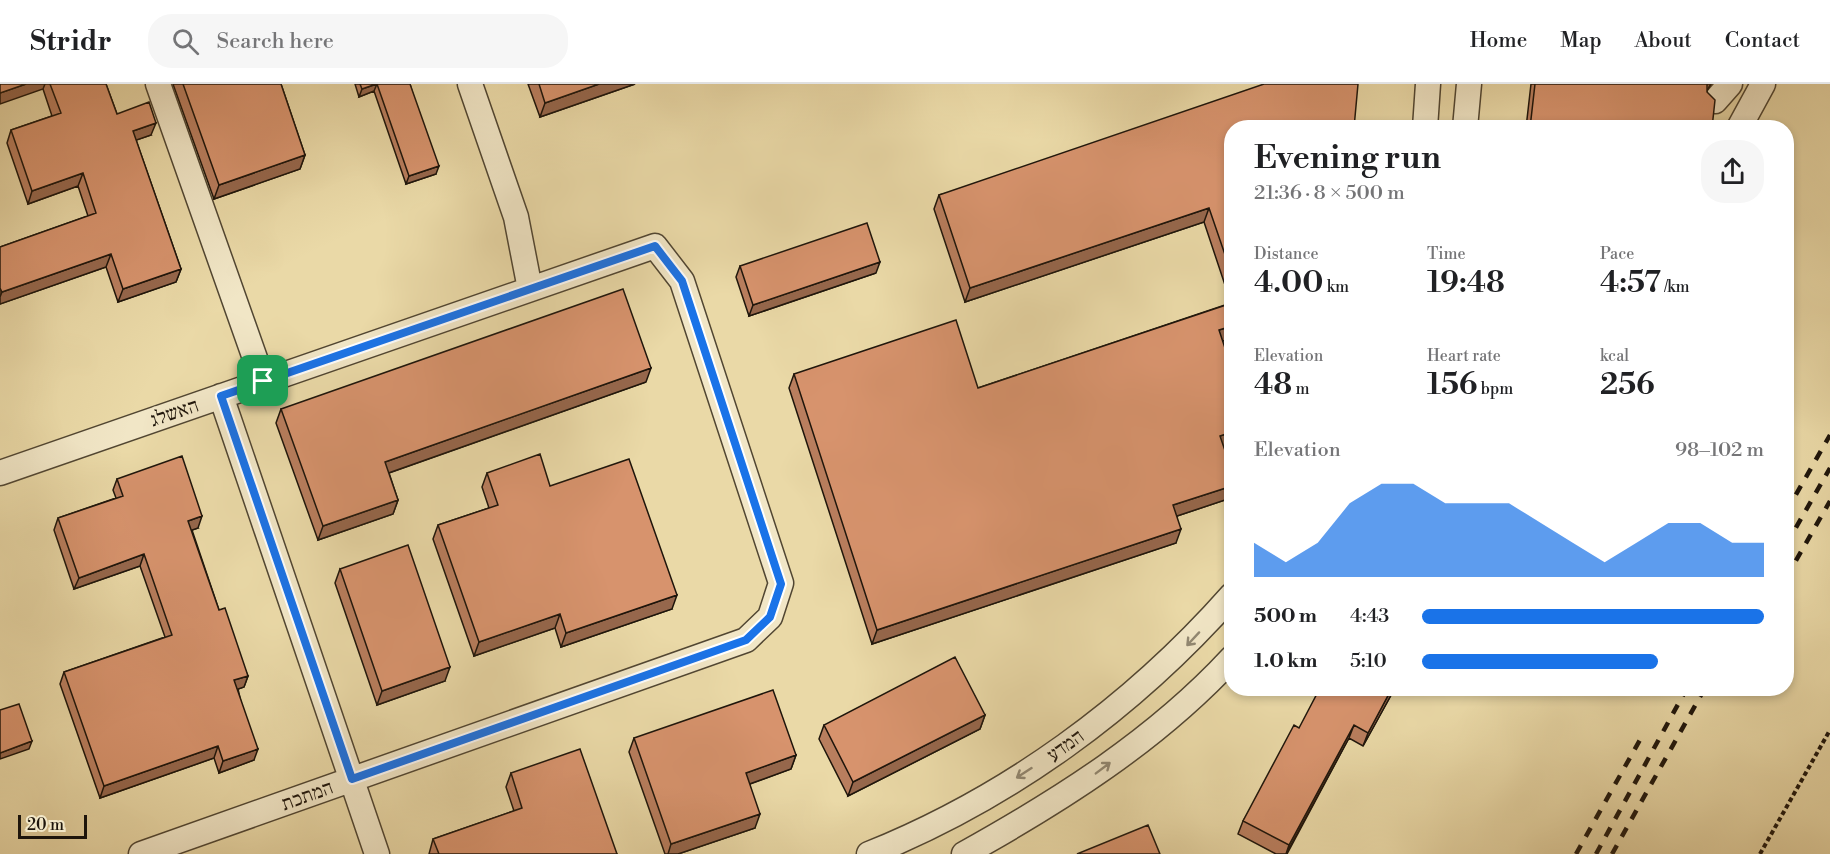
<!DOCTYPE html>
<html lang="en">
<head>
<meta charset="utf-8">
<style>
  body { margin:0; font-family:"Libre Bodoni","Frank Ruhl Libre",serif; background:#f6f6f6; color:#202124; height:100vh; display:flex; flex-direction:column; font-size:22px; white-space:nowrap }
  * { box-sizing:border-box; margin:0 }
  p { font-size:20px; color:#757577 }
  .icon { flex:none; width:33px; height:33px; fill:none; stroke:currentColor; stroke-width:2; stroke-linecap:round; stroke-linejoin:round }
  .map { position:relative; flex:1; overflow:hidden }
  .side { position:absolute; left:1224px; top:36px; width:570px; height:576px; display:flex; flex-direction:column; background:#fff; border-radius:24px; box-shadow:0 3px 9px #0003 }
  .side>* { flex:none }
  .scale { position:absolute; left:18px; bottom:15px; width:69px; box-sizing:border-box; padding-left:6px; border:3px solid #1e150b; border-top:0; font-size:16px; line-height:21px; white-space:nowrap; color:#1e150b; -webkit-text-stroke:4px #f1e6c6; paint-order:stroke }
  .pin { position:absolute; display:grid; place-items:center; width:51px; height:51px; color:#fff; margin:-26px; border-radius:12px; box-shadow:0 3px 9px #0006 }
  .round { display:grid; place-items:center; flex:none; width:63px; height:63px; border-radius:24px; background:#f6f6f6 }
  .overview { display:flex; align-items:center; justify-content:space-between; height:102px; padding:0 30px }
  h1 { font-size:33px; font-weight:600; line-height:45px }
  .figures { display:grid; grid-template-columns:repeat(3,1fr); gap:9px; height:102px; padding:6px 30px }
  .figures div { display:grid; align-content:center }
  .figures b { font-size:30px; font-weight:600 }
  .figures small { font-size:16px; font-weight:400 }
  .figures p { font-size:16px }
  .chart { height:168px; padding:12px 30px }
  .chart p { display:flex; justify-content:space-between }
  .chart svg { width:100%; height:108px; margin-top:6px; fill:#1a73e8; opacity:.7 }
  ul { padding:0 30px; list-style:none; font-size:20px }
  li { display:grid; grid-template-columns:96px 72px 1fr; align-items:center; height:45px }
  li i { height:15px; border-radius:8px; background:#1a73e8 }
  header { display:flex; align-items:center; gap:36px; box-sizing:border-box; height:84px; padding:0 30px; background:#fff; border-bottom:2px solid #e0e0e0 }
  header strong { font-size:28px }
  nav { display:flex; gap:33px; margin-inline-start:auto; font-size:21px }
  .search { width:420px; height:54px; background:#f6f6f6; display:flex; align-items:center; gap:15px; box-sizing:border-box; padding:0 21px; border-radius:24px; color:#757577; font-size:22px }
  .map>svg:first-child { display:block }
  .lines { fill:none; stroke-linecap:round; stroke-linejoin:round }
  .minor-casing { stroke:#514632; stroke-width:27 }
  .path { stroke:#1e150b; stroke-width:4; stroke-dasharray:4.5 3; stroke-linecap:butt }
  .minor { stroke:#f1e6c6; stroke-width:24 }
  .rail { stroke:#1e150b; stroke-width:4.5; stroke-dasharray:10 10; stroke-linecap:butt }
  .wall { fill:#b97e5e; stroke:#1e150b; stroke-width:1.5 }
  .shaded-wall { fill:#96674c; stroke:#1e150b; stroke-width:1.5 }
  .building { fill:#d7936d; stroke:#1e150b; stroke-width:1.5 }
  .oneway { stroke:#928872 }
  .route-casing { stroke:#fff; stroke-width:12 }
  .route { stroke:#1a73e8; stroke-width:8 }
  .labels { text-anchor:middle; stroke-width:5; stroke-linejoin:round; paint-order:stroke }
  .street-label { font-size:20px; fill:#1e150b; stroke:#f1e6c6 }
</style>
</head>
<body>
<header>
<strong>Stridr</strong>
<div class="search"><svg class="icon" aria-label="search" viewBox="0 0 24 24"><circle cx="10" cy="10" r="6"/><path d="M15 15l6 6"/></svg>Search here</div>
<nav><a>Home</a><a>Map</a><a>About</a><a>Contact</a></nav>
</header>
<div class="map">
<svg width="1830" height="770" viewBox="0 0 1830 770">
  <rect width="100%" height="100%" fill="#ead9a7"/>
  <filter id="stains"><feTurbulence type="fractalNoise" baseFrequency=".00333" numOctaves="4"/><feColorMatrix values="0 0 0 0 .2 0 0 0 0 .09 0 0 0 0 .02 0 0 0 .5 -.17"/></filter>
  <radialGradient id="worn" r=".72"><stop offset=".6" stop-color="#630" stop-opacity="0"/><stop offset="1" stop-color="#630" stop-opacity=".3"/></radialGradient>
  <g class="lines">
    <defs>
      <path id="minor" d="M158,0L263,297
        M470,0L516,133L530,205
        M1715,17L1730,0
        M1425,44L1428,0
        M1465,44L1469,0
        M1739,44L1763,0
        M221,312L377,770
        M0,389L655,162L682,197L781,499L770,533L746,556L141,770
        M869,770C1008,714 1132,624 1232,511
        M964,770C1061,716 1156,656 1232,574"/>
    </defs>
    <use href="#minor" class="minor-casing"/>
    <path class="path" d="M1760,770L1830,646"/>
    <use href="#minor" class="minor"/>
    <path class="rail" d="M1786,428L1830,351
      M1786,461L1830,384
      M1786,494L1830,417
      M1576,770L1641,654
      M1596,770L1687,604
      M1612,770L1705,604"/>
  </g>
  <path class="wall" d="M0,0H106L117,30L151,51L136,56L181,185L176,198L118,218L106,183L0,220V163L88,132L78,102L28,120L7,59L11,46L52,32L43,5Z
    M173,0H281L305,71L300,85L214,115Z
    M355,0H410L436,90L406,100L374,7L359,13Z
    M528,0H635L540,33Z
    M1531,0H1711L1707,7L1712,44H1526Z
    M1232,44V254L1222,257L1224,363L1232,387L1231,414L1177,432L1176,459L872,560L789,304L794,290L978,304L1231,219L1204,138L965,218L934,125L939,111Z
    M740,182L876,189L749,232L736,193Z
    M646,298L389,389L398,416L393,430L318,456L276,339L281,325Z
    M487,389L550,402L672,525L561,563L555,544L474,572L433,455L438,441L489,424L482,403Z
    M117,395L198,444L192,446L219,526L248,592L244,603L238,605L254,676L219,689L214,674L100,714L60,600L64,588L165,553L140,482L74,505L54,446L58,434L116,414L113,406Z
    M340,485L445,597L377,621L335,499Z
    M1395,604L1363,662L1349,654L1287,770H1276L1238,750L1243,737L1299,644Z
    M985,631L980,645L848,712L819,655L824,641Z
    M634,654L796,671L791,685L750,700L755,744L678,770H665L629,668Z
    M511,689L617,770H429L433,755L514,727L506,703Z"/>
  <path class="shaded-wall" d="M26,0H45L43,5L0,20V9Z
    M377,0L374,7L359,13L362,5Z
    M599,0H635L540,33L545,19Z
    M1707,0H1711L1701,15Z
    M156,39L151,51L128,59L133,47Z
    M305,71L300,85L214,115L219,101Z
    M439,82L436,90L406,100L409,92Z
    M83,89L78,102L28,120L32,107Z
    M1209,124L1204,138L965,218L970,204Z
    M111,170L106,183L0,220V213L2,208Z
    M880,178L876,189L749,232L753,221Z
    M181,185L176,198L118,218L123,205Z
    M1232,242V254L1214,260L1219,246Z
    M651,284L646,298L380,392L385,378Z
    M1232,348V361L1215,366L1220,352Z
    M1232,402L1231,414L1168,435L1173,421Z
    M398,416L393,430L318,456L323,442Z
    M202,432L198,444L184,449L188,437Z
    M1181,445L1176,459L872,560L877,546Z
    M144,470L140,482L74,505L79,494Z
    M677,511L672,525L561,563L566,549Z
    M560,530L555,544L474,572L479,558Z
    M450,583L445,597L377,621L382,607Z
    M248,592L244,603L230,608L234,596Z
    M1392,604H1395L1363,662L1368,649Z
    M985,631L980,645L848,712L853,698Z
    M1354,641L1349,654L1286,770L1289,761Z
    M32,657L29,665L0,675V669Z
    M218,662L214,674L100,714L104,702Z
    M258,665L254,676L219,689L223,677Z
    M796,671L791,685L741,703L746,689Z
    M760,730L755,744L678,770H668L671,760Z"/>
  <path class="building" d="M0,0H26L0,9Z
    M50,0H106L117,30L149,18L156,39L133,47L181,185L123,205L111,170L2,208L0,204V163L96,129L83,89L32,107L11,46L61,29Z
    M183,0H281L305,71L219,101Z
    M360,0H376L362,5Z
    M377,0H410L439,82L409,92Z
    M539,0H599L545,19Z
    M1264,0H1358L1354,44H1232V191L1209,124L970,204L939,111Z
    M1535,0H1707V8L1715,16L1712,44H1530Z
    M867,139L880,178L753,221L740,182Z
    M623,205L651,284L385,378L398,416L323,442L281,325Z
    M1232,219V242L1219,246L1232,285V348L1220,352L1232,387V402L1173,421L1181,445L877,546L794,290L956,236L978,304Z
    M540,370L550,402L629,375L677,511L566,549L560,530L479,558L438,441L498,421L487,389Z
    M182,372L202,432L188,437L219,526L225,524L248,592L234,596L258,665L223,677L218,662L104,702L64,588L172,551L144,470L79,494L58,434L123,412L117,395Z
    M408,461L450,583L382,607L340,485Z
    M955,573L985,631L853,698L824,641Z
    M1320,604H1392L1368,649L1354,641L1289,761L1243,737L1294,641L1299,644Z
    M773,606L796,671L746,689L760,730L671,760L634,654Z
    M19,620L32,657L0,669V626Z
    M580,665L617,770H439L433,755L522,724L511,689Z
    M1148,741L1160,770H1077Z"/>
  <defs><path id="oneway-shaft" d="M-6 0H5M1.5-3L5.5 0L1.5 3" fill="none" stroke-width="1.6" stroke-linecap="round" stroke-linejoin="round" transform="scale(1.5)"/></defs>
  <g class="oneway">
    <use href="#oneway-shaft" transform="translate(1193 555) rotate(133)"/>
    <use href="#oneway-shaft" transform="translate(1103 684) rotate(-37)"/>
    <use href="#oneway-shaft" transform="translate(1024 689) rotate(147)"/>
  </g>
  <g class="lines">
    <defs>
      <path id="route" d="M655,162L682,197L781,500L770,533L746,556L352,695L221,312Z"/>
    </defs>
    <use href="#route" class="route-casing"/>
    <use href="#route" class="route"/>
  </g>
  <g class="labels">
    <g class="street-label">
      <text transform="translate(174 328) rotate(-19)" y="7">האשלג</text>
      <text transform="translate(1065 661) rotate(-36)" y="7">המדע</text>
      <text transform="translate(307 711) rotate(-20)" y="7">המתכת</text>
    </g>
  </g>
  <rect width="100%" height="100%" filter="url(#stains)"/>
  <rect width="100%" height="100%" fill="url(#worn)"/>
</svg>
<div class="scale">20 m</div>
<div class="pin" style="left:263px;top:297px;background:#1e9e55"><svg class="icon" aria-label="arrive" viewBox="0 0 24 24"><path d="M6 21V4h12l-3 4 3 4H6"/></svg></div>
<section class="side">
<div class="overview"><div><h1>Evening run</h1><p>21:36 · 8 × 500 m</p></div><a class="round"><svg class="icon" aria-label="share" viewBox="0 0 24 24"><path d="M12 15V3M7 8l5-5 5 5M5 13v7h14v-7"/></svg></a></div>
<div class="figures">
<div><p>Distance</p><b>4.00<small> km</small></b></div>
<div><p>Time</p><b>19:48</b></div>
<div><p>Pace</p><b>4:57<small> /km</small></b></div>
</div>
<div class="figures">
<div><p>Elevation</p><b>48<small> m</small></b></div>
<div><p>Heart rate</p><b>156<small> bpm</small></b></div>
<div><p>kcal</p><b>256</b></div>
</div>
<div class="chart"><p><span>Elevation</span>98–102 m</p>
<svg viewBox="0 0 160 44" preserveAspectRatio="none"><path d="M0 44V30L10 38L20 30L30 14L40 6L50 6L60 14L70 14L80 14L90 22L100 30L110 38L120 30L130 22L140 22L150 30L160 30V44z"/></svg>
</div>
<ul>
<li><b>500 m</b>4:43<i style="width:100%"></i></li>
<li><b>1.0 km</b>5:10<i style="width:69%"></i></li>
</ul>
</section>
</div>
</body>
</html>
